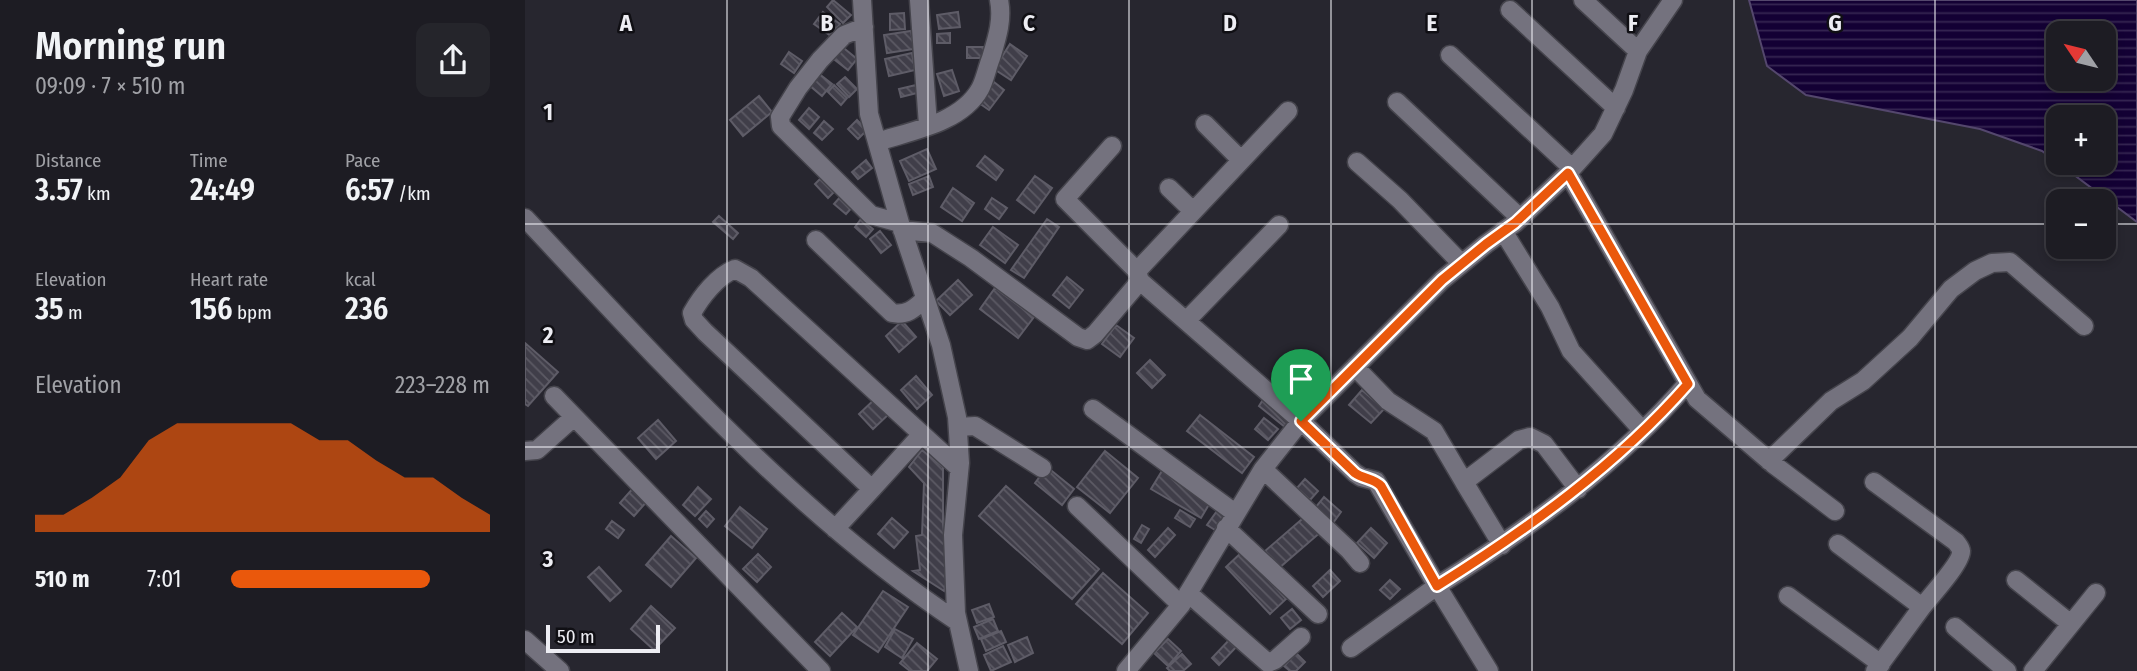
<!DOCTYPE html>
<html lang="en">
<head>
<meta charset="utf-8">
<style>
  body { margin:0; font-family:"Fira Sans Condensed",sans-serif; background:#25252b; color:#f1f3f6; height:100vh; display:flex; flex-direction:column; font-size:26px; white-space:nowrap }
  * { box-sizing:border-box; margin:0 }
  p { font-size:23px; color:#a0a1a6 }
  .icon { flex:none; width:38px; height:38px; fill:none; stroke:currentColor; stroke-width:2; stroke-linecap:round; stroke-linejoin:round }
  .map { position:relative; flex:1; overflow:hidden }
  .sheet { display:flex; flex-direction:column; background:#1d1c23; width:525px }
  .sheet>* { flex:none }
  .needle { width:46px; rotate:305deg }
  .controls { position:absolute; left:1521px; top:21px; display:grid; gap:14px }
  .controls a { display:grid; place-items:center; width:70px; height:70px; border-radius:14px; background:#1d1c23; box-shadow:0 4px 10px #0003,0 0 0 2px #3b3a41; font-size:35px }
  .scale { position:absolute; left:21px; bottom:18px; width:114px; box-sizing:border-box; padding-left:7px; border:4px solid #ededf3; border-top:0; font-size:19px; line-height:24px; white-space:nowrap; color:#ededf3; -webkit-text-stroke:5px #100f14; paint-order:stroke }
  .pin { position:absolute; display:grid; place-items:center; width:60px; height:60px; color:#fff; margin:-72px -30px; border-radius:50% 50% 50% 0; rotate:-45deg; box-shadow:0 0 7px #0007 }
  .pin .icon { rotate:45deg }
  .round { display:grid; place-items:center; flex:none; width:74px; height:74px; border-radius:14px; background:#25252b }
  .headline { display:flex; align-items:center; justify-content:space-between; height:119px; padding:0 35px }
  h1 { font-size:38px; font-weight:600; line-height:52px }
  .metrics { display:grid; grid-template-columns:repeat(3,1fr); gap:10px; height:119px; padding:7px 35px }
  .metrics div { display:grid; align-content:center }
  .metrics b { font-size:30px; font-weight:600 }
  .metrics small { font-size:19px; font-weight:400 }
  .metrics p { font-size:19px }
  .chart { height:196px; padding:14px 35px }
  .chart p { display:flex; justify-content:space-between }
  .chart svg { width:100%; height:126px; margin-top:7px; fill:#ea580c; opacity:.7 }
  ul { padding:0 35px; list-style:none; font-size:23px }
  li { display:grid; grid-template-columns:112px 84px 1fr; align-items:center; height:52px }
  li i { height:18px; border-radius:9px; background:#ea580c }
  main { display:flex; flex:1; min-height:0 }
  .map>svg:first-child { display:block }
  .water { fill:url(#water-rules); stroke:#54476d; stroke-width:2; fill-rule:evenodd }
  .building { fill:url(#building-back-hatch); stroke:#5e5c67; stroke-width:2 }
  .lines { fill:none; stroke-linecap:round; stroke-linejoin:round }
  .minor-casing { stroke:#45444c; stroke-width:21 }
  .minor { stroke:#74727e; stroke-width:18 }
  .route-casing { stroke:#fff; stroke-width:14 }
  .route { stroke:#ea580c; stroke-width:9 }
  .grid { fill:none; stroke:#ededf3; stroke-width:2; stroke-opacity:0.55 }
  .grid-label { font-size:23px; text-anchor:middle; font-weight:bold; fill:#ededf3; stroke:#100f14; stroke-width:5; stroke-linejoin:round; paint-order:stroke }
</style>
</head>
<body>
<main>
<section class="sheet">
<div class="headline"><div><h1>Morning run</h1><p>09:09 · 7 × 510 m</p></div><a class="round"><svg class="icon" aria-label="share" viewBox="0 0 24 24"><path d="M12 15V3M7 8l5-5 5 5M5 13v7h14v-7"/></svg></a></div>
<div class="metrics">
<div><p>Distance</p><b>3.57<small> km</small></b></div>
<div><p>Time</p><b>24:49</b></div>
<div><p>Pace</p><b>6:57<small> /km</small></b></div>
</div>
<div class="metrics">
<div><p>Elevation</p><b>35<small> m</small></b></div>
<div><p>Heart rate</p><b>156<small> bpm</small></b></div>
<div><p>kcal</p><b>236</b></div>
</div>
<div class="chart"><p><span>Elevation</span>223–228 m</p>
<svg viewBox="0 0 160 44" preserveAspectRatio="none"><path d="M0 44V38L10 38L20 32L30 25L40 12L50 6L60 6L70 6L80 6L90 6L100 12L110 12L120 19L130 25L140 25L150 32L160 38V44z"/></svg>
</div>
<ul>
<li><b>510 m</b>7:01<i style="width:77%"></i></li>
</ul>
</section>
<div class="map">
<svg width="1612" height="671" viewBox="0 0 1612 671">
  <defs>
    <pattern id="water-rules" width="6" height="5" patternUnits="userSpaceOnUse" patternTransform="scale(1.75)"><rect width="6" height="5" fill="#130034"/><path d="M0 2.5h6" fill="none" stroke="#362652"/></pattern>
    <pattern id="building-back-hatch" width="6" height="6" patternUnits="userSpaceOnUse" patternTransform="scale(1.75)"><rect width="6" height="6" fill="#403e49"/><path d="M-1 5l2 2M0 0l6 6M5-1l2 2" fill="none" stroke="#5c5a64"/></pattern>
  </defs>
  <rect width="100%" height="100%" fill="#27262f"/>
  <path class="water" d="M1224,0H1612V222L1517,151L1455,129L1281,95L1242,66ZM1533,33H1578V79H1533ZM1533,117H1578V163H1533Z"/>
  <path class="building" d="M308,0L326,15L318,23L302,7Z
    M298,12L315,24L306,36L289,24Z
    M433,12L435,27L414,29L412,15Z
    M379,13L380,29L365,30V14Z
    M386,31L389,49L362,53L359,35Z
    M425,33V43H412V34Z
    M485,44L502,56L486,80L469,69Z
    M315,45L332,59L323,70L305,56Z
    M442,47H460V58H442Z
    M264,52L277,61L269,73L256,64Z
    M387,53L390,70L364,76L360,59Z
    M427,70L434,91L419,96L412,74Z
    M293,73L307,84L297,96L284,85Z
    M320,77L332,89L324,97L312,84Z
    M469,82L479,90L464,110L454,103Z
    M309,85L322,98L316,105L303,92Z
    M391,85L392,93L376,97L374,89Z
    M234,96L247,112L218,136L205,120Z
    M284,108L294,117L284,129L274,120Z
    M332,120L342,130L333,139L323,129Z
    M299,121L308,129L297,140L289,133Z
    M402,149L411,169L384,181L375,161Z
    M460,156L478,170L471,180L452,166Z
    M341,160L347,168L333,179L327,172Z
    M404,176L408,187L388,195L384,184Z
    M510,176L527,188L509,213L492,200Z
    M297,177L310,191L303,198L290,184Z
    M428,188L449,203L437,221L416,207Z
    M317,195L329,205L321,214L309,204Z
    M467,198L482,208L474,219L460,209Z
    M194,216L213,233L208,239L188,222Z
    M336,219L348,229L341,237L330,227Z
    M522,219L534,227L499,278L486,270Z
    M468,227L493,245L480,263L455,245Z
    M355,231L366,245L356,253L345,239Z
    M542,277L558,290L544,308L528,295Z
    M433,280L447,295L425,315L411,301Z
    M470,288L509,317L493,338L455,309Z
    M377,321L391,337L374,352L361,336Z
    M591,325L609,338L595,357L577,344Z
    M0,343L33,372L3,406L0,404Z
    M625,360L640,375L627,388L612,373Z
    M391,376L407,395L392,409L376,390Z
    M837,390L859,409L846,423L824,405Z
    M352,397L365,413L348,429L334,414Z
    M739,398L766,420L760,427L734,406Z
    M675,415L729,457L717,473L662,431Z
    M739,418L753,429L743,440L730,429Z
    M133,420L151,441L131,459L113,438Z
    M397,450L418,467V524L424,573L419,591L388,571L395,570L391,536L397,535L399,483L384,467Z
    M580,451L613,478L585,513L552,487Z
    M522,467L549,489L537,505L510,483Z
    M637,471L686,501L676,518L626,489Z
    M780,479L793,491L785,500L772,488Z
    M110,486L124,499L109,516L95,503Z
    M481,486L574,569L547,599L454,516Z
    M173,487L186,499L170,516L158,505Z
    M799,497L816,512L808,523L790,508Z
    M215,507L242,529L227,548L200,526Z
    M655,510L670,519L665,527L650,518Z
    M181,511L189,519L182,527L174,519Z
    M692,511L700,517L690,530L682,525Z
    M783,514L797,531L754,568L740,551Z
    M367,518L383,532L369,548L353,534Z
    M87,521L99,530L93,538L81,529Z
    M617,525L624,529L616,543L609,539Z
    M643,528L650,535L630,557L623,550Z
    M846,528L862,543L849,558L832,543Z
    M146,536L171,558L146,587L121,565Z
    M717,552L761,599L745,614L701,567Z
    M233,554L246,567L232,582L218,569Z
    M74,567L96,591L85,601L63,577Z
    M805,570L815,581L798,597L788,586Z
    M578,573L623,613L597,644L551,604Z
    M865,580L875,589L865,599L855,590Z
    M358,591L383,607L353,652L328,635Z
    M464,604L469,617L452,623L447,610Z
    M126,606L150,628L129,650L106,629Z
    M767,609L776,620L765,629L756,618Z
    M317,613L332,627L305,656L290,642Z
    M468,619L473,631L454,639L449,627Z
    M370,629L388,639L377,658L360,647Z
    M476,631L481,642L461,651L456,639Z
    M502,637L508,653L490,662L483,645Z
    M707,637L714,644L694,665L687,658Z
    M643,639L656,651L643,666L629,653Z
    M392,643L412,659L402,671H385L375,663Z
    M478,646L486,662L466,671L459,655Z
    M771,653L780,662L771,671H765L759,666Z
    M657,654L666,664L658,671H645L642,668Z"/>
  <g class="lines">
    <defs>
      <path id="minor" d="M337,0L344,114L375,223L416,345L432,417L435,463L428,535L431,613L444,671
        M394,0L403,125
        M1058,0L1113,51
        M985,10L1091,108
        M339,27L319,35L295,60L273,88L255,117L256,126L346,215L375,223
        M925,55L1047,168
        M872,102L995,218
        M680,124L716,160
        M352,142C386,131 436,123 455,89C460,80 462,68 466,58C472,38 478,20 474,0
        M587,146L540,199L612,271
        M832,162L875,200L936,263
        M1043,173L1172,399L1248,464L1310,511
        M644,188L668,211
        M0,218C135,361 268,512 433,622
        M377,230L407,233L446,258L553,337L562,340L570,334L615,281L776,421L830,473L836,477L851,481L912,586L826,648
        M978,231L1025,307L1046,351L1117,430
        M291,240L367,313C382,316 390,308 400,299
        M615,281L612,271L763,111
        M661,321L754,225
        M830,367L863,401L909,431L939,482
        M29,396L296,671
        M568,409L710,513
        M433,427L450,426L517,468
        M397,434L347,489L180,332L169,320L167,313C176,297 192,276 210,269L226,278L434,468
        M0,451L12,450L49,417
        M1244,461L1306,401L1338,381L1385,338L1426,289L1450,271L1467,263L1485,262L1559,326
        M738,469L824,550L835,563
        M1349,482L1431,542C1433,545 1436,548 1436,551C1437,562 1405,597 1397,607
        M552,506L656,605
        M701,528L793,614
        M310,529L347,489
        M1313,544L1397,607L1350,671
        M977,545L939,482L994,440L1005,437L1019,444L1053,489
        M1491,580L1546,624
        M663,593L743,663L750,660L776,637
        M1263,596L1356,664
        M1430,627L1482,671
        M0,640L35,671
        M601,671L656,605L738,469L776,421L917,280L961,244L990,223L1043,173L1078,134L1099,90L1113,51L1148,0
        M964,671L912,586C1003,529 1092,465 1162,384
        M1508,671L1571,593"/>
    </defs>
    <use href="#minor" class="minor-casing"/>
    <use href="#minor" class="minor"/>
  </g>
  <g class="lines">
    <defs>
      <path id="route" d="M1043,173L1163,384C1092,465 1003,529 912,586L856,486C849,478 838,479 830,473L776,421L917,280L961,244L990,223Z"/>
    </defs>
    <use href="#route" class="route-casing"/>
    <use href="#route" class="route"/>
  </g>
  <path class="grid" d="M202,0V671M403,0V671M604,0V671M806,0V671M1007,0V671M1209,0V671M1410,0V671M0,224H1533M1578,224H1612M0,447H1612"/>
  <g class="grid-label">
    <text x="101" y="31">A</text>
    <text x="302" y="31">B</text>
    <text x="504" y="31">C</text>
    <text x="705" y="31">D</text>
    <text x="907" y="31">E</text>
    <text x="1108" y="31">F</text>
    <text x="1310" y="31">G</text>
    <text x="23" y="120">1</text>
    <text x="23" y="343">2</text>
    <text x="23" y="567">3</text>
  </g>
</svg>
<div class="controls">
<a><svg class="needle" viewBox="-14 -14 28 28"><path d="M0-13l5 13h-10z" fill="#e53935"/><path d="M0 13l5-13h-10z" fill="#a0a1a6"/></svg></a>
<a>+</a>
<a>−</a>
</div>
<div class="scale">50 m</div>
<div class="pin" style="left:776px;top:421px;background:#1e9e55"><svg class="icon" aria-label="arrive" viewBox="0 0 24 24"><path d="M6 21V4h12l-3 4 3 4H6"/></svg></div>
</div>
</main>
</body>
</html>
